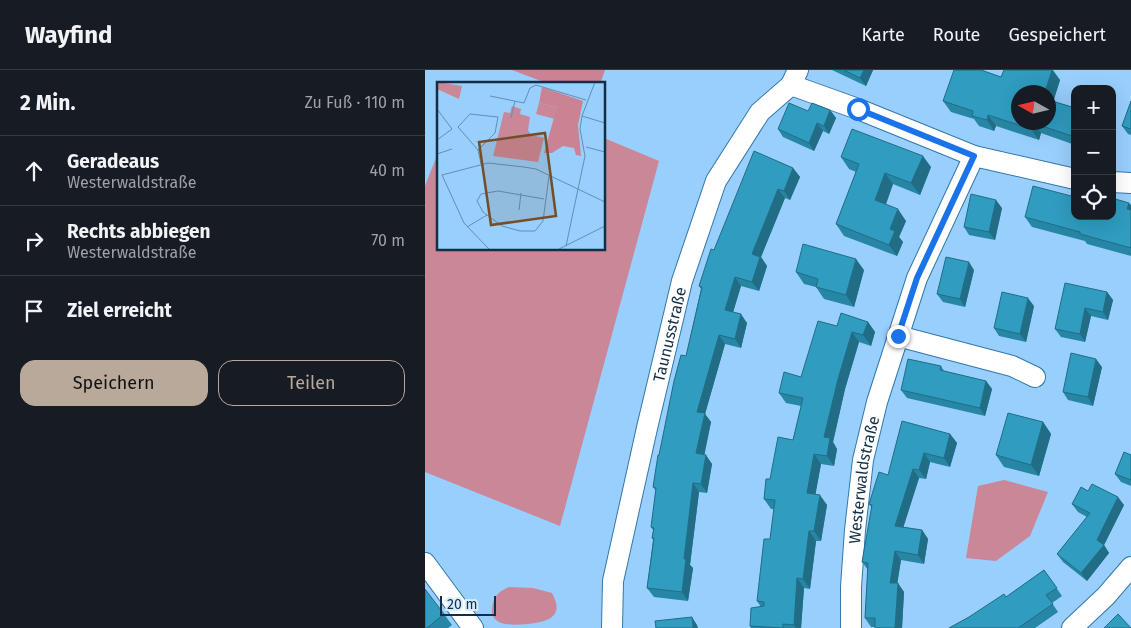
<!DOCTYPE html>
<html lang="de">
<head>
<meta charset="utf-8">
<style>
  body { margin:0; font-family:"Fira Sans",sans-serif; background:#20242c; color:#f1f3f6 }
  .controls { position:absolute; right:15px; top:15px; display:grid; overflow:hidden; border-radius:10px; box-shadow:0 5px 20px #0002 }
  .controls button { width:45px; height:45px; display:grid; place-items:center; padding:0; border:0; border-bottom:1px solid #363941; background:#171b24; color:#f1f3f6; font:25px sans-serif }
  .compass { position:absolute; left:586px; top:15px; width:45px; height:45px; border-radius:50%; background:#171b24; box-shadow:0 5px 20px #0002; rotate:278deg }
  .scale { position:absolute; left:15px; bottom:12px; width:56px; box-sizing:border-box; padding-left:5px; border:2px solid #122f46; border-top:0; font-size:14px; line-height:18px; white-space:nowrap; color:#122f46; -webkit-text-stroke:4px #d7ecfe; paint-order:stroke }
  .stop { position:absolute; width:15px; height:15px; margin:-11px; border:4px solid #1a73e8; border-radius:50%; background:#fff }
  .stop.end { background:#1a73e8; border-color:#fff; box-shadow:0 1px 5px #0008 }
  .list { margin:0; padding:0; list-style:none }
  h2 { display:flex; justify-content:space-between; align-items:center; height:65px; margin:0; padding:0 20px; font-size:21px }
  h2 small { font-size:16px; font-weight:400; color:#9ea1a6 }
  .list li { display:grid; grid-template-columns:32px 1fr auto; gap:15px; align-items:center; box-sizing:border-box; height:70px; padding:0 20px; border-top:1px solid #363941 }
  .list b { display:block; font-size:19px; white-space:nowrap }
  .list p { margin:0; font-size:16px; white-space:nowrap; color:#9ea1a6 }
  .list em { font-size:16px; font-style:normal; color:#9ea1a6 }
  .actions { display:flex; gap:10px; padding:15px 20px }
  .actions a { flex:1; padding:11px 0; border:1px solid #b8a99a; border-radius:15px; text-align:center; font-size:18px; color:#b8a99a }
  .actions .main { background:#b8a99a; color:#111 }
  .icon { flex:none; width:28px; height:28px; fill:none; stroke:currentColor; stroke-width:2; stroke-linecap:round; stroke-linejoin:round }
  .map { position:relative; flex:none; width:706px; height:558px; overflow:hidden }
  header { display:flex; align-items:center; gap:30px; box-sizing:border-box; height:70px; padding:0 25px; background:#171b24; border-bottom:1px solid #363941 }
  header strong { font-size:24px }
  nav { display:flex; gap:28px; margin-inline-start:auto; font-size:18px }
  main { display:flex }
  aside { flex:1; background:#171b24 }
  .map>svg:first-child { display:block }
  .green { fill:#ca8797 }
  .forest { fill:#cb8293 }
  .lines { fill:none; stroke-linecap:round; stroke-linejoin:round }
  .minor-casing { stroke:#3178ad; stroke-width:22 }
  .minor { stroke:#fff; stroke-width:20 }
  .wall { fill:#2886a5 }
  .shaded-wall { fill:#216d86 }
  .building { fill:#2f9cc0; stroke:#216d86 }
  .route { stroke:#1a73e8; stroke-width:6 }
  .labels { text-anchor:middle; stroke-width:4; stroke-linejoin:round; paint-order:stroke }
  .street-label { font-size:16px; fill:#122f46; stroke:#d7ecfe }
  .inset-road { fill:none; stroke:#628fb4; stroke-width:1 }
  .view { fill:#734e29; fill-opacity:0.15; stroke:#734e29; stroke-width:2.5 }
  .inset-edge { fill:none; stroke:#122f46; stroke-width:2.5 }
</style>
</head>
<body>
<header>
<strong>Wayfind</strong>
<nav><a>Karte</a><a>Route</a><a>Gespeichert</a></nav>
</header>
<main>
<aside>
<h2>2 Min.<small>Zu Fuß · 110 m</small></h2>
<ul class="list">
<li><svg class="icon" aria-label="ahead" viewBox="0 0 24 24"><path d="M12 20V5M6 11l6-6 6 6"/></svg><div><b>Geradeaus</b><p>Westerwaldstraße</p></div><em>40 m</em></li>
<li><svg class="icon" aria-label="right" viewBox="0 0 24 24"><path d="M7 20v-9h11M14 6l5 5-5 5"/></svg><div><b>Rechts abbiegen</b><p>Westerwaldstraße</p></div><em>70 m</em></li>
<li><svg class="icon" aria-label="arrive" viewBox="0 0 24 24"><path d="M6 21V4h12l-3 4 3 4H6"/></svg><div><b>Ziel erreicht</b></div></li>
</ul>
<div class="actions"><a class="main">Speichern</a><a>Teilen</a></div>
</aside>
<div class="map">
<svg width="706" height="558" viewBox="0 0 706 558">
  <rect width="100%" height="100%" fill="#98cffd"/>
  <g class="green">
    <path d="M 179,68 L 234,91 L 135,456 L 0,402 L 0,116 L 14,80 L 14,179 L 179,179 Z"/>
    <path d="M 579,410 L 623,422 L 605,466 L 571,491 L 541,488 L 553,416 Z"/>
    <path d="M 84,517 L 108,518 L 127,523 C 140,547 123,552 103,554 C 88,555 61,558 68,533 C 70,525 76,520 84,517 Z"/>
  </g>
  <path class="forest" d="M 87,0 L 180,0 L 175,14 L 124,14 Z"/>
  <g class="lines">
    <defs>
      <g id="minor">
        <path d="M 366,15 L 433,39 L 549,86 L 650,109"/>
        <path d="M 687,112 L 706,113"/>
        <path d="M 473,266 L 587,296 L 610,307"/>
        <path d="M 0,493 L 48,558"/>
        <path id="s1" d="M 187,558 L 188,511 L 222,358 L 257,211 L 291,111 L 335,42 L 366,15 L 373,0"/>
        <path id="s2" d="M 426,558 L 426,517 L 430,460 L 438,390 L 452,332 L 492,208 L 549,86"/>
        <path d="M 647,558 L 681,526 L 706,497"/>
      </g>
    </defs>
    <use href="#minor" class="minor-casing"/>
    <use href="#minor" class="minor"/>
  </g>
  <g class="wall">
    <path d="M 407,0 L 448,0 L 441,16 Z"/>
    <path d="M 579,0 L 628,0 L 635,10 L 628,31 L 650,38 L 650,75 L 616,63 L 614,70 L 571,56 L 569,61 L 554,56 L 549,49 L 526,42 L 518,31 L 576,7 Z"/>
    <path d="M 706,31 L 706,65 L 703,64 L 697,56 Z"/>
    <path d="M 405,40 L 411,48 L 404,64 L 398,61 L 389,81 L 358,67 L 353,59 L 383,41 Z"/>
    <path d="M 416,87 L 506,97 L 495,125 L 468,114 L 461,134 L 481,151 L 474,167 L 478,172 L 472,186 L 419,166 L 411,154 L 431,102 L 424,99 Z"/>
    <path d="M 368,98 L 375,107 L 365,130 L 360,128 L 336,187 L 342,196 L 334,221 L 316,216 L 308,242 L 322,253 L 316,278 L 300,274 L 280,344 L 286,352 L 279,384 L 287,394 L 282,423 L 274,422 L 265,495 L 268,498 L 263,531 L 229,527 L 222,518 L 228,470 L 227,468 L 228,460 L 226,457 L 231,421 L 228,417 L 234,385 L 261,286 L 276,219 L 274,216 L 289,180 Z"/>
    <path d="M 706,135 L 706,186 L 662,174 L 660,171 L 607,157 L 600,147 L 650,146 Z"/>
    <path d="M 577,138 L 570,170 L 544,165 L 539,157 Z"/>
    <path d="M 439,200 L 429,237 L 399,229 L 391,217 L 379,214 L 371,202 Z"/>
    <path d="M 549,200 L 540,237 L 518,232 L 512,224 Z"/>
    <path d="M 682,222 L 688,230 L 683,250 L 666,246 L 660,272 L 636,267 L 630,259 Z"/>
    <path d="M 609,236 L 601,272 L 574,266 L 569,258 Z"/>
    <path d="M 443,252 L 450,262 L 446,276 L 434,272 L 420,319 L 408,372 L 412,379 L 409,396 L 396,394 L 390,424 L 402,435 L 396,471 L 391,471 L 385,519 L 379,518 L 376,558 L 326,558 L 325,556 L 336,537 L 332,531 L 345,469 L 349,439 L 346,439 L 339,429 L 345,409 L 368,370 L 376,336 L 361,333 L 354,323 L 376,307 L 412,256 Z"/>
    <path d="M 516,296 L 519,301 L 561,311 L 567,319 L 560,346 L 482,328 L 476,320 Z"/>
    <path d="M 677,297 L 668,336 L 643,330 L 638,322 Z"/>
    <path d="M 618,352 L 626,364 L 614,406 L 579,397 L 571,385 Z"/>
    <path d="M 525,364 L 532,373 L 525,397 L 505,392 L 501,409 L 494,408 L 478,457 L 497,460 L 503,469 L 499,494 L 476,490 L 472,513 L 479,522 L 477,558 L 450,558 L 450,557 L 446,557 L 440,548 L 443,500 L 437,492 L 447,438 L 444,434 L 463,405 Z"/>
    <path d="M 706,385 L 706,416 L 696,412 L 690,404 Z"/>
    <path d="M 663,421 L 699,435 L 679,475 L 684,483 L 662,511 L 638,492 L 632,484 L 662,447 L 653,442 L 647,434 Z"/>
    <path d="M 619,500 L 637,526 L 627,533 L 633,542 L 610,558 L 524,558 L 581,527 Z"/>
    <path d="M 19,544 L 27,555 L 23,558 L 0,558 Z"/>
  </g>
  <g class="shaded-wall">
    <path d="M 439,0 L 448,0 L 441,16 L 435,8 Z"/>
    <path d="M 627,0 L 635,10 L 626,39 L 624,36 L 624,22 L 620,22 Z"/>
    <path d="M 405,40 L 411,48 L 404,64 L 399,56 Z"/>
    <path d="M 563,45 L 571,56 L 569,61 L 562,50 Z"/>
    <path d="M 392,53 L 398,61 L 389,81 L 384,73 Z"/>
    <path d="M 608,53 L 616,63 L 614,70 L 606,59 Z"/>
    <path d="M 498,86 L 506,97 L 495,125 L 486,113 Z"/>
    <path d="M 368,98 L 375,107 L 365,130 L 359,121 Z"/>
    <path d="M 460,103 L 468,114 L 458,142 L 450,130 Z"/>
    <path d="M 353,119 L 360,128 L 336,187 L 342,196 L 334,221 L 327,212 L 327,184 Z"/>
    <path d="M 571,130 L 577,138 L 570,170 L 564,162 Z"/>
    <path d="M 704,133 L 706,135 L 706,145 L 702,139 Z"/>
    <path d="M 473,139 L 481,151 L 474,167 L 478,172 L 472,186 L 464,175 L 465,159 Z"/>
    <path d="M 431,189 L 439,200 L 429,237 L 421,225 Z"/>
    <path d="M 544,192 L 549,200 L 540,237 L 535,229 Z"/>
    <path d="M 310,207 L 316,216 L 306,249 L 300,240 Z"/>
    <path d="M 682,222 L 688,230 L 683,250 L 678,242 Z"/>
    <path d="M 603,228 L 609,236 L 601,272 L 595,264 Z"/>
    <path d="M 660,238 L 666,246 L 660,272 L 655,264 Z"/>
    <path d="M 316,244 L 322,253 L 316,278 L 310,269 Z"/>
    <path d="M 443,252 L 450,262 L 446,276 L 438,265 Z"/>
    <path d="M 427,262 L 434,272 L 420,319 L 408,372 L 412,379 L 409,396 L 402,386 L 399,367 L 413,309 Z"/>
    <path d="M 294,265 L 300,274 L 280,344 L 286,352 L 278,392 L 271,383 L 272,342 Z"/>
    <path d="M 671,289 L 677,297 L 668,336 L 663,327 Z"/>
    <path d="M 561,311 L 567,319 L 560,346 L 555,338 Z"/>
    <path d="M 618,352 L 626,364 L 614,406 L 606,395 Z"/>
    <path d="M 525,364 L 532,373 L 525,397 L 519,388 Z"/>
    <path d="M 499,383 L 505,392 L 501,409 L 494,400 Z"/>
    <path d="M 389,384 L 396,394 L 389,433 L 382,423 Z"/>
    <path d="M 281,385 L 287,394 L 282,423 L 276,414 Z"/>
    <path d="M 488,399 L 494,408 L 476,465 L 470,456 Z"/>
    <path d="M 268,413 L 274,422 L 265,495 L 268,498 L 263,531 L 257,522 L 259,489 Z"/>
    <path d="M 395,425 L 402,435 L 396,471 L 389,461 Z"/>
    <path d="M 693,427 L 699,435 L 679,475 L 684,483 L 662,511 L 656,503 Z"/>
    <path d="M 497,460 L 503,469 L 499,494 L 493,485 Z"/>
    <path d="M 384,461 L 391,471 L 385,519 L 378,509 Z"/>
    <path d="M 470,481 L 476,490 L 471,522 L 465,513 Z"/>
    <path d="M 372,508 L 379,518 L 376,558 L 371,558 L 369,555 Z"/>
    <path d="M 473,513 L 479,522 L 477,558 L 470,558 Z"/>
    <path d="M 267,547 L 272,555 L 273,558 L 268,558 Z"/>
  </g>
  <g class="building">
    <path d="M 419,0 L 439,0 L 435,8 Z"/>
    <path d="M 529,0 L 556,0 L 576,7 L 579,0 L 627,0 L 620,22 L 594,22 L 594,52 L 624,52 L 624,30 L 650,38 L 650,67 L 608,53 L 606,59 L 563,45 L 562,50 L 547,46 L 548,41 L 518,31 Z"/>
    <path d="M 706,31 L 706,59 L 697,56 Z"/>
    <path d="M 364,33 L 383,41 L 387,33 L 405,40 L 399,56 L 392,53 L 384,73 L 353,59 Z"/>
    <path d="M 427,59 L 498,86 L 486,113 L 460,103 L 450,130 L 473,139 L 465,159 L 470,161 L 464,175 L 411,154 L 434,94 L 416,87 Z"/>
    <path d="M 329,81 L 368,98 L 359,121 L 353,119 L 327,184 L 335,187 L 327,212 L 310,207 L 300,240 L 316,244 L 310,269 L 294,265 L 272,342 L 280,343 L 271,383 L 281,385 L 276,414 L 268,413 L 259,489 L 261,489 L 257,522 L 222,518 L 229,468 L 227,468 L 229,458 L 226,457 L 231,418 L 228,417 L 233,385 L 234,385 L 249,311 L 256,285 L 261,286 L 277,217 L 274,216 L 286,179 L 289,180 Z"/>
    <path d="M 608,116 L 650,127 L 650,146 L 687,146 L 687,128 L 704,133 L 702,139 L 706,140 L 706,178 L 655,164 L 655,162 L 600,147 Z"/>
    <path d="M 546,124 L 571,130 L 564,162 L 539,157 Z"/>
    <path d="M 378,174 L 431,189 L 421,225 L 391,217 L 393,209 L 371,202 Z"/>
    <path d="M 521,187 L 544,192 L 535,229 L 512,224 Z"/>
    <path d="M 640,213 L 682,222 L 678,242 L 660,238 L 655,264 L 630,259 Z"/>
    <path d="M 577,222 L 603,228 L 595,264 L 569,258 Z"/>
    <path d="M 416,243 L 443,252 L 438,265 L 427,262 L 413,309 L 399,367 L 405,368 L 402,386 L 389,384 L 382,423 L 395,425 L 389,461 L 384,461 L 378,509 L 372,508 L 369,555 L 358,554 L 358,558 L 325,556 L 326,538 L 339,536 L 339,532 L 332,531 L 339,469 L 345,469 L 350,430 L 339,429 L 341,409 L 345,409 L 353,367 L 368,370 L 378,328 L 354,323 L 359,302 L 376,307 L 393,251 L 412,256 Z"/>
    <path d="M 646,283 L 671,289 L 663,327 L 638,322 Z"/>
    <path d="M 483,289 L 516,296 L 515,300 L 561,311 L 555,338 L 476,320 Z"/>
    <path d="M 583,343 L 618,352 L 606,395 L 571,385 Z"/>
    <path d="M 477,351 L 525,364 L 519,388 L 499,383 L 494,400 L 488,399 L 470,456 L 497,460 L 493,485 L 470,481 L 465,513 L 473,513 L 470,558 L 450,558 L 450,548 L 440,548 L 443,493 L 437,492 L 447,435 L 444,434 L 454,402 L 463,405 Z"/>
    <path d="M 699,382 L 706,385 L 706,410 L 690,404 Z"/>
    <path d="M 667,414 L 693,427 L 672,470 L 679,475 L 656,503 L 632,484 L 665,443 L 647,434 L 656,417 L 663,421 Z"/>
    <path d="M 619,500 L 632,518 L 621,525 L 628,534 L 593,558 L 524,558 L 544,547 L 579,524 L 581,527 Z"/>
    <path d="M 0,519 L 19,544 L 2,558 L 0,558 Z"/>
    <path d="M 693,544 L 706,558 L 679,558 Z"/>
    <path d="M 267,547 L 268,558 L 231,558 L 230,551 Z"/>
  </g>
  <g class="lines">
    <path class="route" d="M 433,39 L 549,86 L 492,208 L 473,266"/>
  </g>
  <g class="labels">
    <g class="street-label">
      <text dy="6" stroke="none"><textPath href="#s1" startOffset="300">Taunusstraße</textPath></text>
      <text dy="6" stroke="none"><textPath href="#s2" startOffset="149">Westerwaldstraße</textPath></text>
    </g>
  </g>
  <g transform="translate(12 12)">
    <rect width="168" height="168" fill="#98cffd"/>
    <path d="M 0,0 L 25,4 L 22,17 L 0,7 ZM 102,21 L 120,25 L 118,37 L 99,32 ZM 75,24 L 84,27 L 83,32 L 93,35 L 91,48 L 94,53 L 107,56 L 101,80 L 56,74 L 67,30 L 73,31 Z" fill="#ca8797"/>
    <path d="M 105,5 L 146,19 L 141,43 L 144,74 L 139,73 L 137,66 L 126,64 L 115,71 L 107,71 L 120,25 L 102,21 Z" fill="#cb8293"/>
    <path class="inset-road" d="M 53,14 L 87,21 L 93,6 L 99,3 L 149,18M 0,27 L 15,47 L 0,58M 145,34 L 168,41M 74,36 L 78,19M 149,65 L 168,70M 41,68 L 58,51 L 61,35 L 33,32 L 21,45 L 41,68 L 44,82M 0,72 L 15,67M 107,117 L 61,109 L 44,112 L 40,119 L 46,130 L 65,144 L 83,149 L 98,149 L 106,139 L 112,94M 82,128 L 84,111M 30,145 L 50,133M 129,164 L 148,74 L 143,47 L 145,34 L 158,0M 52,167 L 27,141 L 5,93 L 51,81 L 87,85 L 99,87 L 168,120M 122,167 L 168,144"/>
    <path class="view" d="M 108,51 L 119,134 L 54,143 L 42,60 Z"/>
    <rect width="168" height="168" class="inset-edge"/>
  </g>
</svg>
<div class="controls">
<button>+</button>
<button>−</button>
<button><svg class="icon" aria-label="locate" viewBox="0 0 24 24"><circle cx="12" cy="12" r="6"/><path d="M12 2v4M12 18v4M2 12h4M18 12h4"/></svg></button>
</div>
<svg class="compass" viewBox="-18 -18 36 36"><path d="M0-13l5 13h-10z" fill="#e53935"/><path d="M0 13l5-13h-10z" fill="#9ea1a6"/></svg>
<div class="scale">20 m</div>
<div class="stop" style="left:433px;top:39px"></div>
<div class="stop end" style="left:473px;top:266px"></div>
</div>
</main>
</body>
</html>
